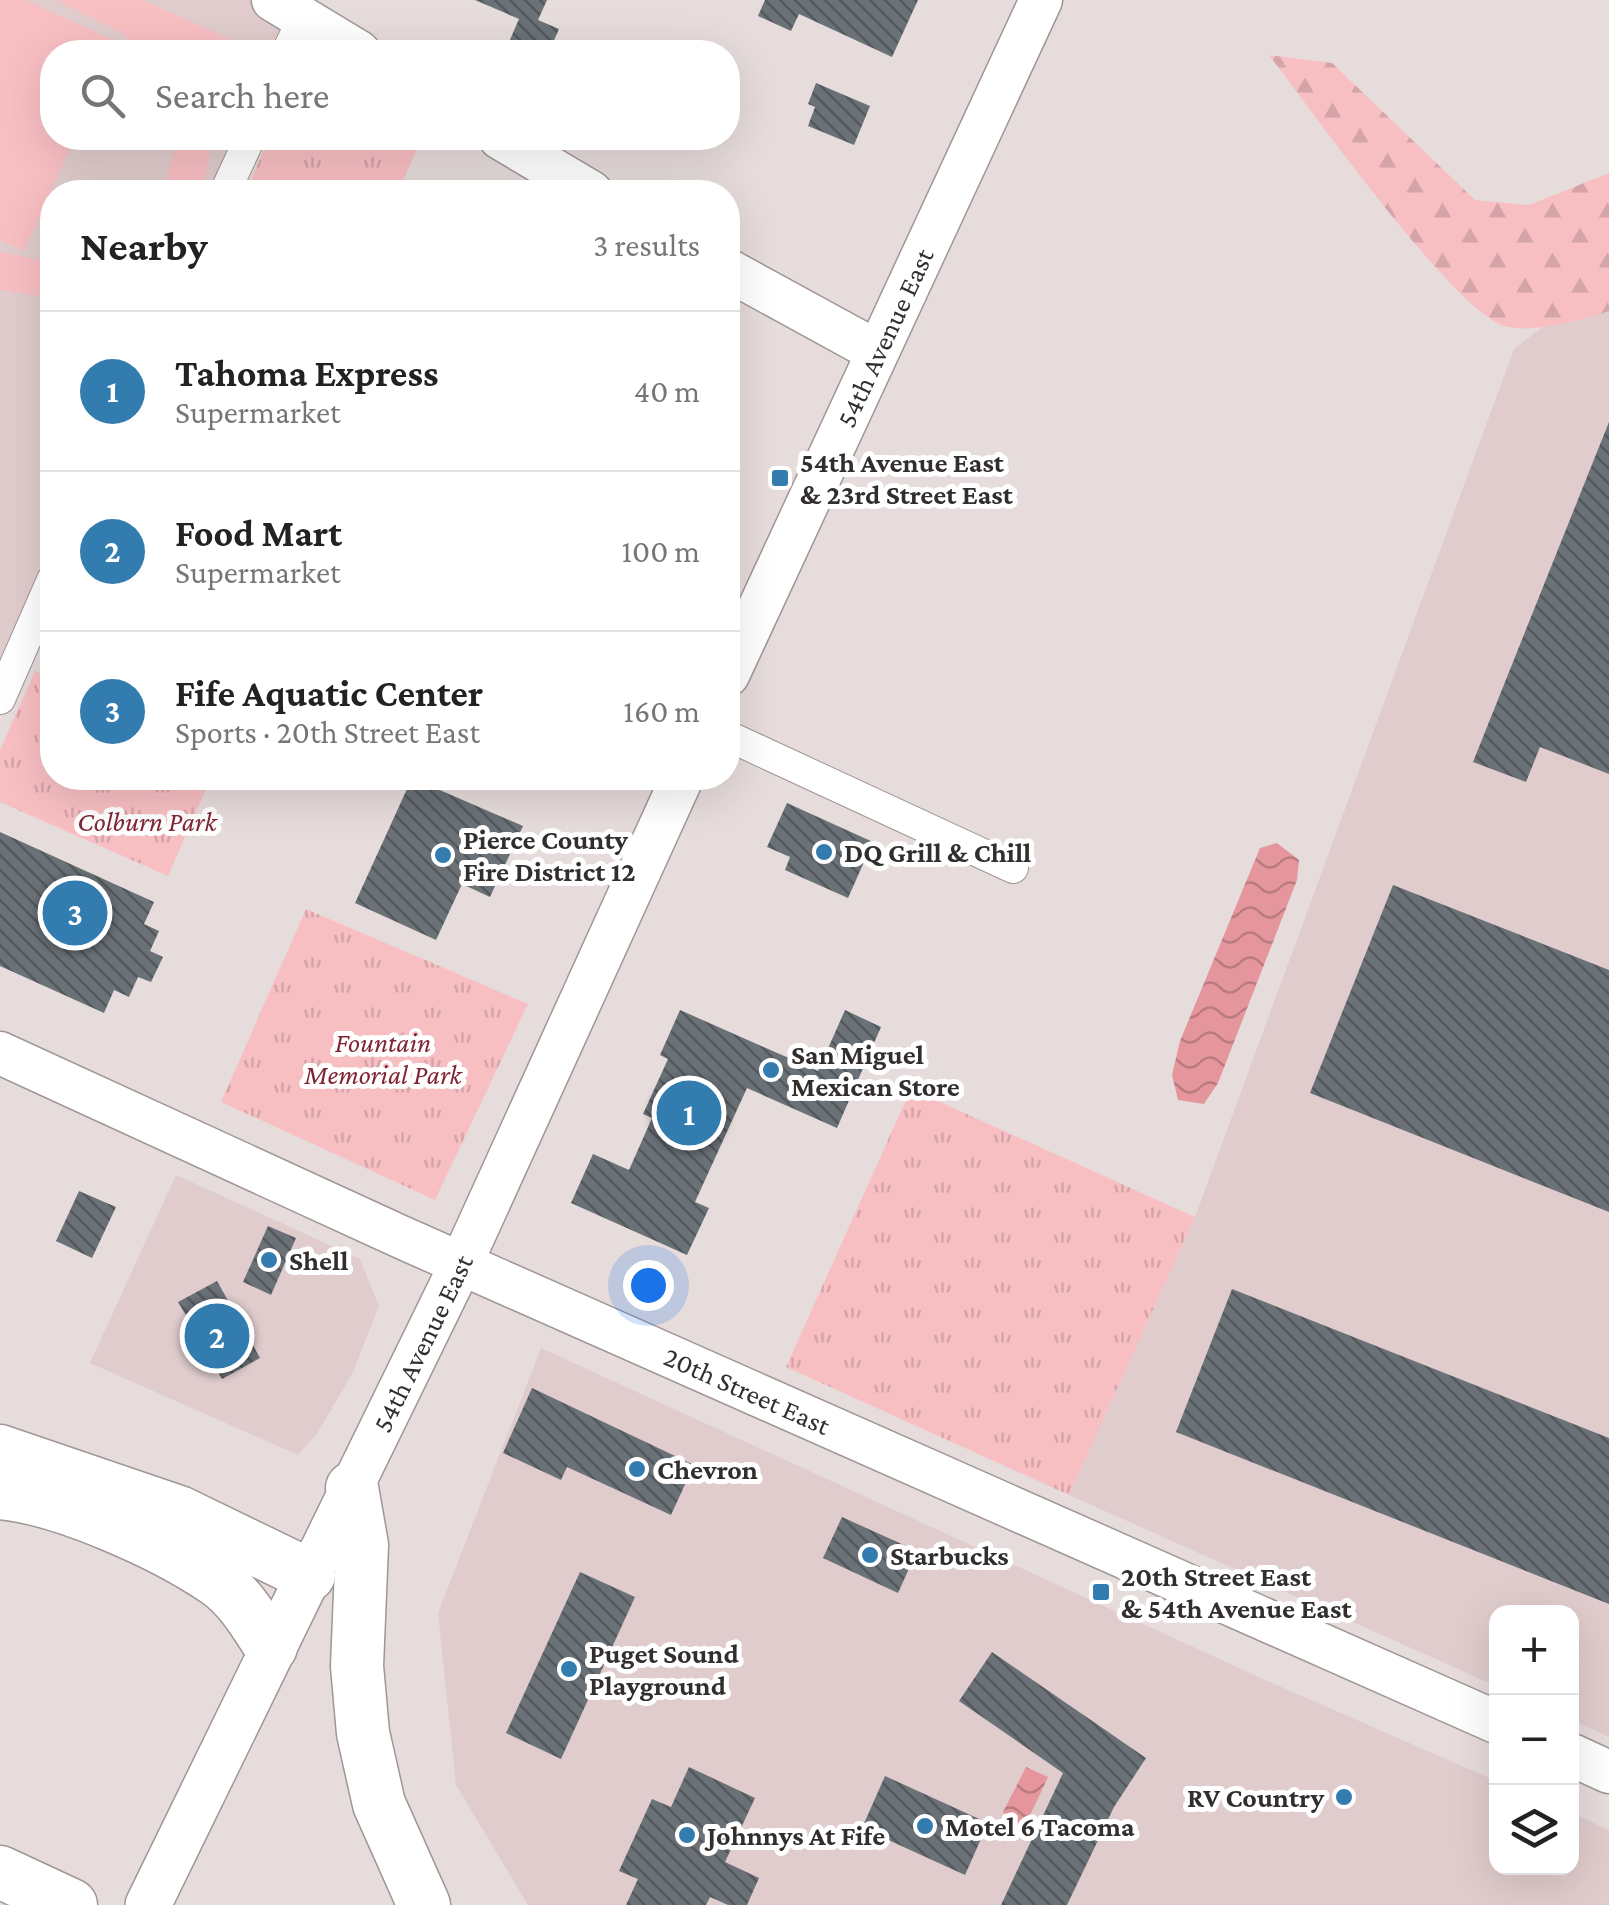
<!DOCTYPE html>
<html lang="en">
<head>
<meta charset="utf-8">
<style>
  body { margin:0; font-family:"Crimson Pro",serif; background:#f6f6f6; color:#222 }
  .controls { position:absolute; right:30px; bottom:30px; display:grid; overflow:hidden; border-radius:20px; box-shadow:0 10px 40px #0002 }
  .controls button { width:90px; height:90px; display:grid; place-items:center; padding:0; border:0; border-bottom:2px solid #e0e0e0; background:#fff; color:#222; font:50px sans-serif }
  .you { position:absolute; left:648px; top:1285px; width:35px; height:35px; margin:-25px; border:8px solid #fff; border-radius:50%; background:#1a73e8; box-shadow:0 0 0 15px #1a73e833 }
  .badge { display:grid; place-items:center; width:65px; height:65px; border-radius:50%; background:#327cb0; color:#fff; font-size:32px; font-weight:700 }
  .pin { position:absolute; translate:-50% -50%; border:5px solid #fff; box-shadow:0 2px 10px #0006 }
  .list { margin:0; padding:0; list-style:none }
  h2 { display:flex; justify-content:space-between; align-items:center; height:130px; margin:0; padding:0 40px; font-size:42px }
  h2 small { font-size:32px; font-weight:400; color:#767676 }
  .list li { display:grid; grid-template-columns:65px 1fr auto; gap:30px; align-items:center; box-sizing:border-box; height:160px; padding:0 40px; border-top:2px solid #e0e0e0 }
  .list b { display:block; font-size:38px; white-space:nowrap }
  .list p { margin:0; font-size:32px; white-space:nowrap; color:#767676 }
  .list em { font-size:32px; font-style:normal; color:#767676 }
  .icon { flex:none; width:55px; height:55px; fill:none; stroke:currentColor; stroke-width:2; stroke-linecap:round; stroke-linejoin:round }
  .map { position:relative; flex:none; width:1609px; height:1905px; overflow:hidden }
  .search { position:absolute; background:#fff; box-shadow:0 10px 40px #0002; left:40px; top:40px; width:700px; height:110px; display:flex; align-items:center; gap:25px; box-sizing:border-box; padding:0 35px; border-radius:40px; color:#767676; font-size:38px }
  .panel { position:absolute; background:#fff; box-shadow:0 10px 40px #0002; left:40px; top:180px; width:700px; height:610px; border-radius:40px }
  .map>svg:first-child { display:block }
  .built { fill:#e0cccd }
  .grass { fill:url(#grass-tufts) }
  .forest { fill:url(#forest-firs) }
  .garden { fill:#f8bfc3 }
  .water { fill:url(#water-waves) }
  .building { fill:url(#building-back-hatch) }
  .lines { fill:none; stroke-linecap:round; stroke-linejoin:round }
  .street-casing { stroke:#a09696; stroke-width:32 }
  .secondary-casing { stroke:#a09696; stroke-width:45 }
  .primary-casing { stroke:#a09696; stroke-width:48 }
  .highway-casing { stroke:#a09696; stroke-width:55 }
  .street { stroke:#fff; stroke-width:30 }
  .secondary { stroke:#fff; stroke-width:42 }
  .primary { stroke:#fff; stroke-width:45 }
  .highway { stroke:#fff; stroke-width:52 }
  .poi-dot { fill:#327cb0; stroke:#fff; stroke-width:4 }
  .labels { text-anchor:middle; stroke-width:10; stroke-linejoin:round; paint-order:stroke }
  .street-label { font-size:28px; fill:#322e2e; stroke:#fff }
  .poi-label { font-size:28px; font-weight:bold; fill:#322e2e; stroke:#fff; text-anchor:start }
  .park-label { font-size:28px; font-style:italic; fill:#812535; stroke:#fff }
</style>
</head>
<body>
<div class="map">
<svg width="1609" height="1905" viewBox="0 0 1609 1905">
  <defs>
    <pattern id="grass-tufts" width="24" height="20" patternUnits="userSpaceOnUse" patternTransform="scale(2.5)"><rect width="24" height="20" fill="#f8bfc3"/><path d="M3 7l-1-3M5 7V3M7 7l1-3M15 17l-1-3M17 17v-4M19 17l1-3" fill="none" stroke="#d5a4a8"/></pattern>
    <pattern id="forest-firs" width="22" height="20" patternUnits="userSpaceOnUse" patternTransform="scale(2.5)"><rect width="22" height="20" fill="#f8bfc3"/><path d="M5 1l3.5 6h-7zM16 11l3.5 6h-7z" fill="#d5a4a8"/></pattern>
    <pattern id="water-waves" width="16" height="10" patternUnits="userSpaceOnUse" patternTransform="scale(2.5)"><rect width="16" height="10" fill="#e5969c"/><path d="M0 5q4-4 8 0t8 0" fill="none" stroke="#ba7b80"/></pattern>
    <pattern id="building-back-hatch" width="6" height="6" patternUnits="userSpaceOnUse" patternTransform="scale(2.5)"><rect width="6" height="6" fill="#6a7177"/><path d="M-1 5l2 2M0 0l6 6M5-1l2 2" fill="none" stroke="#53585d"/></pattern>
  </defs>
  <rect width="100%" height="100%" fill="#e7dcdc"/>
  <g class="built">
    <path d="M 0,0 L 273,0 L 287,52 L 52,52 L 52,138 L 250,138 L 225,192 L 52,192 L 52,580 L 0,699 Z"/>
    <path d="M 1609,276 L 1609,1737 L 1572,1720 L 1572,1612 L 1496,1612 L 1496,1686 L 1069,1495 L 1195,1217 L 1514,349 Z"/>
    <path d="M 176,1175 L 360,1259 L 379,1306 L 353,1372 L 318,1432 L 298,1455 L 90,1363 Z"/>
    <path d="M 541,1348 L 1261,1678 L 1496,1781 L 1496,1868 L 1572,1868 L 1572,1813 L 1609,1830 L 1609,1905 L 528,1905 L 456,1785 L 438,1613 Z"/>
  </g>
  <g class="grass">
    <path d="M 269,138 L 422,138 L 398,192 L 246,192 Z"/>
    <path d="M 35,671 L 52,678 L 52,778 L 211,778 L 168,876 L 0,802 L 0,750 Z"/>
    <path d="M 306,909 L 528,1004 L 435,1200 L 221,1102 Z"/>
    <path d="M 911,1089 L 1195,1217 L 1069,1495 L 786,1367 Z"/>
  </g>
  <path class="forest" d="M 1269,55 L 1332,63 L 1475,200 L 1529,205 L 1609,173 L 1609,311 C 1584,320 1530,334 1504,326 C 1453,310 1310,108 1269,55 Z"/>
  <g class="garden">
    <path d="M 0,0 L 25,0 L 118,42 L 113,52 L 52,52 L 52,138 L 75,138 L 24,251 L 0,240 Z"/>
    <path d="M 55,0 L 143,0 L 259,52 L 144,52 L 119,31 Z"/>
    <path d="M 177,138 L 213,138 L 203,192 L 163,192 Z"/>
    <path d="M 0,252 L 52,262 L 52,298 L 0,290 Z"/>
  </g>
  <g class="water">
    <path d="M 1277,843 L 1299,860 L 1297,880 L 1218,1083 L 1204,1104 L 1178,1100 L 1172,1075 L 1180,1041 L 1260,848 Z"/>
    <path d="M 1026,1767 L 1048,1777 L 1026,1824 L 1012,1826 L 1003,1812 Z"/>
  </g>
  <g class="building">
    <path d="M 475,0 L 547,0 L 538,20 L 559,29 L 549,52 L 532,52 L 509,42 L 519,19 Z"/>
    <path d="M 765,0 L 918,0 L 892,57 L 799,14 L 791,31 L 758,16 Z"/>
    <path d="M 816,83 L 870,106 L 854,145 L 808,126 L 815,107 L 808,104 Z"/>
    <path d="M 1609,422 L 1609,774 L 1540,747 L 1526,782 L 1473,762 Z"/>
    <path d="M 412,778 L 523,826 L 490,897 L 462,884 L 436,940 L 355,903 Z"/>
    <path d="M 787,803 L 873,842 L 848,898 L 785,870 L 790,857 L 767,847 Z"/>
    <path d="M 0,832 L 154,902 L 144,924 L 159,931 L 150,951 L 163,957 L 151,982 L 138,977 L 129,997 L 114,990 L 104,1013 L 0,966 Z"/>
    <path d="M 1393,885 L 1609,970 L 1609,1212 L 1310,1093 Z"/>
    <path d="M 680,1010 L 818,1071 L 845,1010 L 881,1027 L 837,1128 L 747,1088 L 695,1202 L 709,1208 L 687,1255 L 571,1203 L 593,1154 L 629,1170 L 652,1118 L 643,1114 L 668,1059 L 660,1055 Z"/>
    <path d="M 79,1191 L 116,1207 L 92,1258 L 56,1241 Z"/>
    <path d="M 268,1226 L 296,1238 L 271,1295 L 243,1282 Z"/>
    <path d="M 217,1281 L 260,1358 L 222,1379 L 203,1345 L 194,1350 L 182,1327 L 190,1322 L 178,1302 Z"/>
    <path d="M 1232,1289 L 1609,1438 L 1609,1604 L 1176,1432 Z"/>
    <path d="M 532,1388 L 694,1465 L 671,1515 L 567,1467 L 561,1480 L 503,1453 Z"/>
    <path d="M 842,1517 L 917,1551 L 898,1593 L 823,1558 Z"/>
    <path d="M 580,1572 L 635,1597 L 561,1759 L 506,1733 Z"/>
    <path d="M 992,1652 L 1146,1758 L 1114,1807 L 1067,1905 L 1001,1905 L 1063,1773 L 959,1701 Z"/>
    <path d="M 689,1767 L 755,1798 L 725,1862 L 759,1878 L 747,1905 L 728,1905 L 710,1897 L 706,1905 L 626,1905 L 638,1879 L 619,1871 L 652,1799 L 671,1807 Z"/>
    <path d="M 885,1776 L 988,1823 L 965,1875 L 862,1828 Z"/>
  </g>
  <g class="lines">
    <defs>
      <g id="street">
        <path d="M 287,52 L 303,18"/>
        <path d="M 225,192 L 250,138"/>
        <path d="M 0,699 L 52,580"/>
        <path d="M 728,736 L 1013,868"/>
      </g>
      <g id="secondary">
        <path d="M 273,0 L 359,52"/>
        <path d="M 500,138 L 591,192"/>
        <path d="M 728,270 L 876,351"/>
        <path id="s1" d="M 728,675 L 1041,0"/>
        <path id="s2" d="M 0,1053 L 401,1237 L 1496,1722"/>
        <path id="s3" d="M 309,1575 L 461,1264 L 682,778"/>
        <path d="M 1572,1755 L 1609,1772"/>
      </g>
      <path id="primary" d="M 148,1905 L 309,1575"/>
      <g id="highway">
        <path d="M 0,1451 L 179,1512 L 309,1575"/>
        <path d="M 352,1488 L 362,1545 L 357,1666 L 363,1733 L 379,1804 L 424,1905"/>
        <path d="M 0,1493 C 63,1499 163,1544 216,1580 C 240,1596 255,1623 271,1647"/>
        <path d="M 0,1872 L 71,1905"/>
      </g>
    </defs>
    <use href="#street" class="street-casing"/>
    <use href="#secondary" class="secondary-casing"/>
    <use href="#primary" class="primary-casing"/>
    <use href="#highway" class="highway-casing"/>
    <use href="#street" class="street"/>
    <use href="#secondary" class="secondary"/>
    <use href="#primary" class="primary"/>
    <use href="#highway" class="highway"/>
  </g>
  <g class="poi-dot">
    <rect x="770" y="468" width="20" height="20" rx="5"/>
    <circle cx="824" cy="852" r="10"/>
    <circle cx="443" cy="855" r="10"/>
    <circle cx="771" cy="1070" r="10"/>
    <circle cx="269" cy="1260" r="10"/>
    <circle cx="637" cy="1469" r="10"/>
    <circle cx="870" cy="1555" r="10"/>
    <rect x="1091" y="1582" width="20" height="20" rx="5"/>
    <circle cx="569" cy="1669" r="10"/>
    <circle cx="1344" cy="1797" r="10"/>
    <circle cx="925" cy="1826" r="10"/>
    <circle cx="687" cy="1835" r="10"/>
  </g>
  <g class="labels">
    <g class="street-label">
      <text dy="10" stroke="none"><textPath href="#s1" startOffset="372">54th Avenue East</textPath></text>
      <text dy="10" stroke="none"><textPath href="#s3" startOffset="258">54th Avenue East</textPath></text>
      <text dy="10" stroke="none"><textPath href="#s2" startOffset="820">20th Street East</textPath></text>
    </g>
    <g class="poi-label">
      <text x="800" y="472">54th Avenue East<tspan x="800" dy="32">&amp; 23rd Street East</tspan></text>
      <text x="463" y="849">Pierce County<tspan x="463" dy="32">Fire District 12</tspan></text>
      <text x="844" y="862">DQ Grill &amp; Chill</text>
      <text x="791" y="1064">San Miguel<tspan x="791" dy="32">Mexican Store</tspan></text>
      <text x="289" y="1270">Shell</text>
      <text x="657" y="1479">Chevron</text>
      <text x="890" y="1565">Starbucks</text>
      <text x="1121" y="1586">20th Street East<tspan x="1121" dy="32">&amp; 54th Avenue East</tspan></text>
      <text x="589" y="1663">Puget Sound<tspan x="589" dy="32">Playground</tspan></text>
      <text x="1324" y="1807" text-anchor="end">RV Country</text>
      <text x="945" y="1836">Motel 6 Tacoma</text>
      <text x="707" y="1845">Johnnys At Fife</text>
    </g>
    <g class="park-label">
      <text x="147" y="831">Colburn Park</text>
      <text x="383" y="1052">Fountain<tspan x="383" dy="32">Memorial Park</tspan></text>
    </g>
  </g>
</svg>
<div class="controls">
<button>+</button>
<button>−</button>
<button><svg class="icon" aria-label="layers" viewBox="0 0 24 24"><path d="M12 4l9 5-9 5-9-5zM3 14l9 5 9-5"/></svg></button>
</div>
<div class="you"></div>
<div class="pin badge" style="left:689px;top:1113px">1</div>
<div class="pin badge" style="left:217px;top:1336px">2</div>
<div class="pin badge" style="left:75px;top:913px">3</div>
<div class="search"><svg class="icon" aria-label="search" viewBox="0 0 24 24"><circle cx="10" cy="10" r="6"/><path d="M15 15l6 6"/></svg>Search here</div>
<section class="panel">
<h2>Nearby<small>3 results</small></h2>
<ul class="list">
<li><span class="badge">1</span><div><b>Tahoma Express</b><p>Supermarket</p></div><em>40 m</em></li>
<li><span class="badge">2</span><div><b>Food Mart</b><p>Supermarket</p></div><em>100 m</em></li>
<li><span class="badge">3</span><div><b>Fife Aquatic Center</b><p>Sports · 20th Street East</p></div><em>160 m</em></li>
</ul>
</section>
</div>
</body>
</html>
